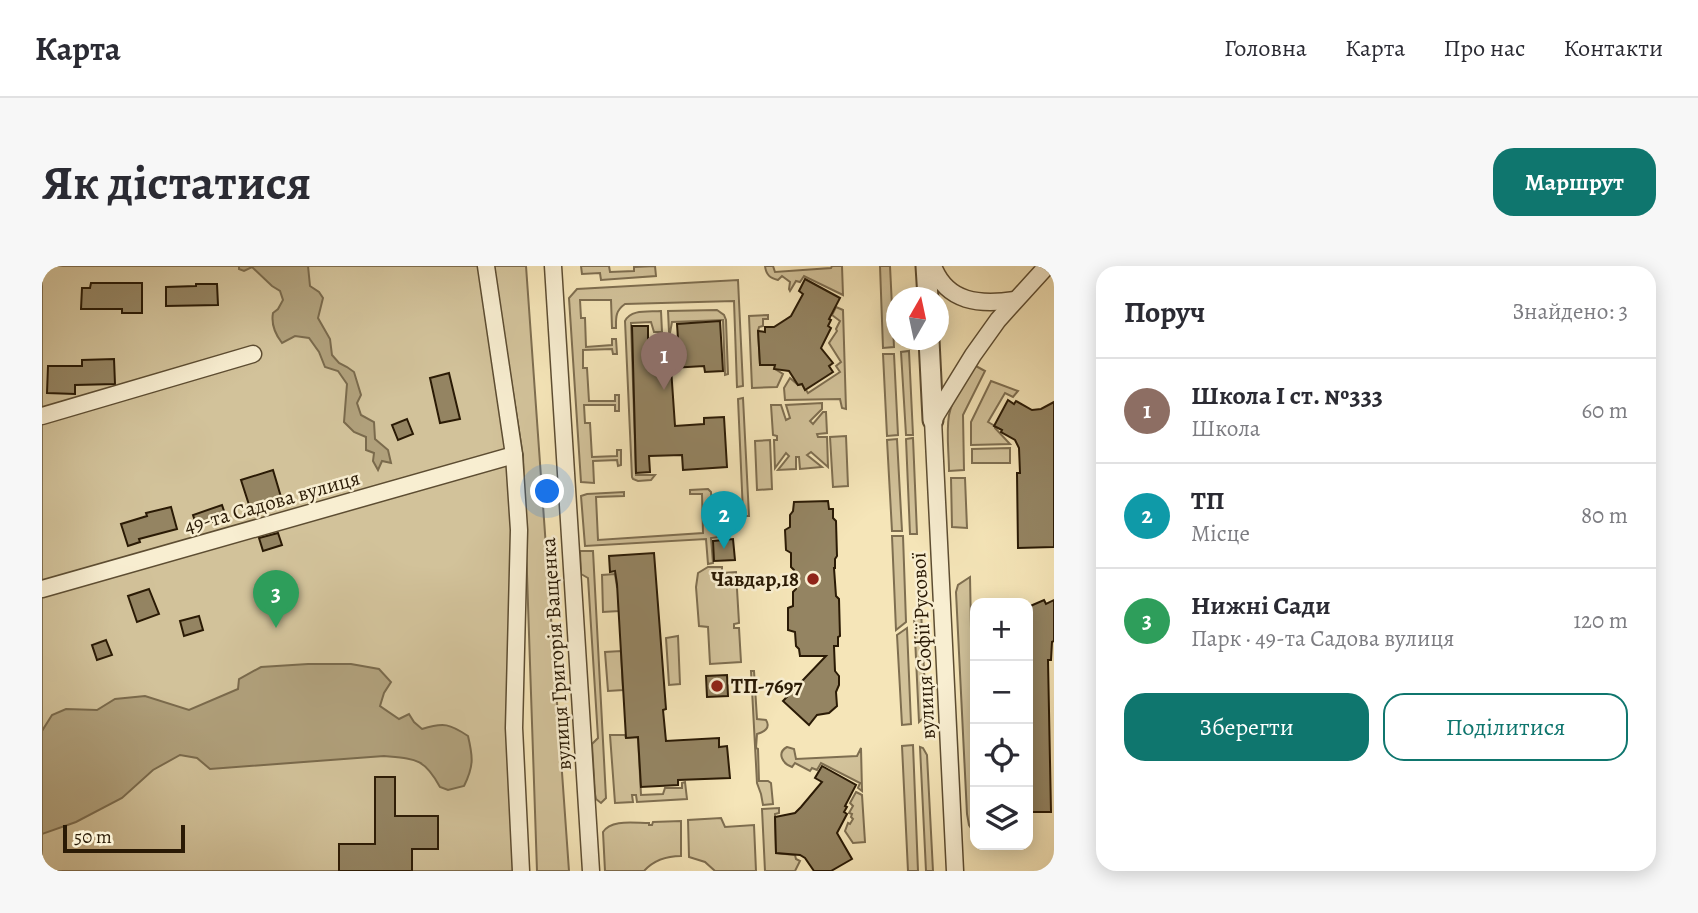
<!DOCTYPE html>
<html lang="uk">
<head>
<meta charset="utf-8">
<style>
  body { margin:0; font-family:Alegreya,serif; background:#f7f7f7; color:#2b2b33 }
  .controls { position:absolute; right:21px; bottom:21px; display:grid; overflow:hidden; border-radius:14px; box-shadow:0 4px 18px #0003 }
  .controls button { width:63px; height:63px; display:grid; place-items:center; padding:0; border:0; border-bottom:2px solid #e1e1e2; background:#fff; color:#2b2b33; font:35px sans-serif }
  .compass { position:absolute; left:844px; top:21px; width:63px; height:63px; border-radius:50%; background:#fff; box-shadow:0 4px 18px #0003; rotate:9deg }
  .scale { position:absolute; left:21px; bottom:18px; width:122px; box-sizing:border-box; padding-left:7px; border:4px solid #2a1a05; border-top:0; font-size:19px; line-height:24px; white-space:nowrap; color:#2a1a05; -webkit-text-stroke:5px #f8eed1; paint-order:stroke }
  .you { position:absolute; left:506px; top:226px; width:24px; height:24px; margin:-18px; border:5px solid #fff; border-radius:50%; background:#1a73e8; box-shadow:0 0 0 10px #1a73e833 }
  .badge { display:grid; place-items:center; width:46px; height:46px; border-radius:50%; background:#0f766e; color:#fff; font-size:23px; font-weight:700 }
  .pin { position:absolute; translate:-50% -58px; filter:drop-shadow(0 2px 4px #0008) }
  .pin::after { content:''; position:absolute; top:37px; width:24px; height:21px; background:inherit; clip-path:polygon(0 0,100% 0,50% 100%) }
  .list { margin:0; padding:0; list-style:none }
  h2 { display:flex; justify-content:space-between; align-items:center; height:91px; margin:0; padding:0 28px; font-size:30px }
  h2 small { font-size:23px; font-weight:400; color:#7c7c81 }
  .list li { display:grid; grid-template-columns:46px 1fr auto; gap:21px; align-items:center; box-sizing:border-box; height:105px; padding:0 28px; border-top:2px solid #e1e1e2 }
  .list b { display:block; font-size:26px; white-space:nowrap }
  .list p { margin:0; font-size:23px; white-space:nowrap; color:#7c7c81 }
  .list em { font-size:23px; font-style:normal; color:#7c7c81 }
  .actions { display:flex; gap:14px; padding:21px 28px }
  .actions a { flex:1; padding:16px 0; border:2px solid #0f766e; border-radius:21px; text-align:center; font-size:24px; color:#0f766e }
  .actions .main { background:#0f766e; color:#fff }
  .icon { flex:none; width:38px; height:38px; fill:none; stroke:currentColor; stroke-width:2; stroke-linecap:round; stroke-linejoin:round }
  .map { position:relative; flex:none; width:1012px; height:605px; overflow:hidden; border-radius:21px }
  header { display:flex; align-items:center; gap:42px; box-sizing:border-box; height:98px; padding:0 35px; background:#fff; border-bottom:2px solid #e1e1e2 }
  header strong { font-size:33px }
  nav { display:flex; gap:38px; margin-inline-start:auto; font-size:24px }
  .intro { display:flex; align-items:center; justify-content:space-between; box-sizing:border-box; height:168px; padding:0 42px }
  h1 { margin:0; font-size:49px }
  .button { padding:18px 32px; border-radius:21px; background:#0f766e; color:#fff; font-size:24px; font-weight:700 }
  main { display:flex; gap:42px; padding:0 42px }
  aside { flex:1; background:#fff; border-radius:21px; box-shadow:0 4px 18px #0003 }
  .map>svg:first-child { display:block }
  .green { fill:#d2c29a; stroke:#7e6e50; stroke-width:2 }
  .water { fill:#b0a07b; stroke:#7a6a4c; stroke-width:2 }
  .building { fill:#948462; stroke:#2a1a05; stroke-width:2 }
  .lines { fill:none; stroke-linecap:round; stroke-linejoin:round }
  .minor-casing { stroke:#5d4d32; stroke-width:19 }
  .tertiary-casing { stroke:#5d4d32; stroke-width:23 }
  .minor { stroke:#f8eed1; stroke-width:16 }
  .tertiary { stroke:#f8eed1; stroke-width:19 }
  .poi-dot { fill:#8f2418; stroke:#f8eed1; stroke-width:2.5 }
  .labels { text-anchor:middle; stroke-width:5; stroke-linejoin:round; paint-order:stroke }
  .street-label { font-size:21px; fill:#2a1a05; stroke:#f8eed1 }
  .poi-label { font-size:21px; font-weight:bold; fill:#2a1a05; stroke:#f8eed1; text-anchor:end }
</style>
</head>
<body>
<header>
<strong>Карта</strong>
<nav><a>Головна</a><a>Карта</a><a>Про нас</a><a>Контакти</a></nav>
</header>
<div class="intro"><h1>Як дістатися</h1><a class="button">Маршрут</a></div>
<main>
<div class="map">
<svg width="1012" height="605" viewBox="0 0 1012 605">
  <rect width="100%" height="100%" fill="#f5e5b8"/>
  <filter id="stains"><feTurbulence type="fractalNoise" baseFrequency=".00286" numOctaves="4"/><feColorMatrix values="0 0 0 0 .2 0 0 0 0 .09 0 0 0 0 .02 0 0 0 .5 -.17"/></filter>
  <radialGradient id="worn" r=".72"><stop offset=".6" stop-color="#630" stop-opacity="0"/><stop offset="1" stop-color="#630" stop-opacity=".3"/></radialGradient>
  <g class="green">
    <path d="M 0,0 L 437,0 L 467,195 L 470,263 L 468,462 L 471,605 L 0,605 Z"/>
    <path d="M 451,0 L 484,0 L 527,605 L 495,605 L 481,190 Z"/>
    <path d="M 539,0 L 567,0 L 568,6 L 592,5 L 592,1 L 613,0 L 614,10 L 559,14 L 558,7 L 540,8 Z"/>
    <path d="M 723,0 L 731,0 L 733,6 L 789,2 L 790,0 L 800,0 L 801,29 L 762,10 L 758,16 L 754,15 L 748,25 L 747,23 L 748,16 L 740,10 L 736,14 C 728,12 724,9 723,0 Z"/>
    <path d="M 838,0 L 848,0 L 852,81 L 841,82 Z"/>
    <path d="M 696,14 L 701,120 L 695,121 L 692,35 L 583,38 C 573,45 574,52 574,62 L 570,62 L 569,34 L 538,34 L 539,52 L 543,52 L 544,81 L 570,79 L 570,73 L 574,73 L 575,88 L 571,88 L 570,83 L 541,84 L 541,102 L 545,102 L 547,135 L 573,135 L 573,129 L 577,129 L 577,145 L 573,145 L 573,139 L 542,139 L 543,157 L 548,157 L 550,191 L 575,190 L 575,184 L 579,184 L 579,199 L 576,200 L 575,194 L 551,195 L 552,217 L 539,216 L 527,32 L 535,23 Z"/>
    <path d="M 794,41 L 801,44 L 804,143 L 800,142 L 798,133 L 743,134 L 742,122 L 748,112 L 756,119 L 760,118 L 766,127 L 798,106 L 794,100 L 799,96 L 787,77 L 795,65 L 794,63 L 798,55 L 790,49 Z"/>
    <path d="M 675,44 L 682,49 L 684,54 L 686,108 L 683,109 L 681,54 L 630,56 L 628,67 L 627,66 L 626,45 Z"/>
    <path d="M 619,45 L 620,66 L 612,66 L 609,56 L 589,57 L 594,209 L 613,209 L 609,214 L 596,215 L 591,213 L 590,211 L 583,55 C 589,43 606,46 619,45 Z"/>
    <path d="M 726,49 L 726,53 L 721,53 L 721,60 L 717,61 L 716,65 L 718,99 L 733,99 L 733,103 L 741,108 L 735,121 L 710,122 L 707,50 Z"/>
    <path d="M 867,85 L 871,169 L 864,169 L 859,86 Z"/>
    <path d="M 841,88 L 852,88 L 856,169 L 845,170 Z"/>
    <path d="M 932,99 L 943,105 L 921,149 L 922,204 L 907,205 C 907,187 904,167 907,149 C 911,131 922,114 932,99 Z"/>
    <path d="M 949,115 L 976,125 L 971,131 L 963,127 L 946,156 L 953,160 L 953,162 L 968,178 L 929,179 L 929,156 Z"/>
    <path d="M 701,132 L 707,250 L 704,250 L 701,247 L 696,133 Z"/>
    <path d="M 780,137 L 780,143 L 768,155 L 771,158 L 781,146 L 784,146 L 785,167 L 775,168 L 776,171 L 785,171 L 786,201 L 769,186 L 765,189 L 780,201 L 758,203 L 757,191 L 754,191 L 754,203 L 736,204 L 747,190 L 744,187 L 733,202 L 732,174 L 735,174 L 735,170 L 731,169 L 729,139 L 739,139 L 744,154 L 748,152 L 744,139 Z"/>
    <path d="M 804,170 L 806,220 L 791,221 L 788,171 Z"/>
    <path d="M 871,172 L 875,268 L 868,268 L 864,173 Z"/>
    <path d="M 855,173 L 860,265 L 850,265 L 845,174 Z"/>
    <path d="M 728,174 L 730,223 L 715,224 L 713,175 Z"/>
    <path d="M 968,182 L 968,197 L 930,197 L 930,183 Z"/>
    <path d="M 909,212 L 923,212 L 925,262 L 910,261 Z"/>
    <path d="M 666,223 L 669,226 L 671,261 L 677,261 L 677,271 L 669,272 L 671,297 L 666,298 L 664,273 L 543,280 L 539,230 L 545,228 L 582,226 L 582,230 L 554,231 L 556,274 L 661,267 L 660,228 L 648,228 L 648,224 Z"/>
    <path d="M 850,270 L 861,270 L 864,356 L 854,364 Z"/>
    <path d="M 538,285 L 551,285 L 564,532 L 559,537 L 554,533 L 553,528 L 550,478 L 556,472 L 546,312 L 539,308 Z"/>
    <path d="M 666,301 L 680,301 L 680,307 L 694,306 L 697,357 L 692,358 L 692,362 L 697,362 L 699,396 L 668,398 L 666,361 L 657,360 L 654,321 L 656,307 Z"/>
    <path d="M 573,308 L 575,321 L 580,321 L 576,330 L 577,345 L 561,346 L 560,309 Z"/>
    <path d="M 928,311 L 933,568 L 927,559 L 925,548 L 914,326 L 916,319 Z"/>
    <path d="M 879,344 L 884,444 L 882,451 L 877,456 L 872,350 Z"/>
    <path d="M 865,362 L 869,458 L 860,459 L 855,369 Z"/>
    <path d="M 636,370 L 638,418 L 627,419 L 624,372 Z"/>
    <path d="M 579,385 L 581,424 L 566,425 L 563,386 Z"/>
    <path d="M 709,405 L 712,405 L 715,453 L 724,454 C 729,462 722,466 715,468 L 714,482 L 716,483 L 717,515 L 726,515 L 729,517 L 731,538 L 721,539 L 719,528 L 715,517 Z"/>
    <path d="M 568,469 L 583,469 L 584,472 L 596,471 L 599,529 L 621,528 L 623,522 L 640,522 L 640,517 L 643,516 L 645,533 L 595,536 L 594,529 L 590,529 L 591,536 L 573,537 Z"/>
    <path d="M 871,479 L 876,605 L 866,605 L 860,480 Z"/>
    <path d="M 745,481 L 752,483 L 754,493 L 815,490 L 819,482 L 820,525 L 816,522 L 818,517 L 779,497 L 775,504 L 770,502 L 768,505 L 753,497 L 750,501 C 741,498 734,487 745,481 Z"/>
    <path d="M 878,481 L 881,482 L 885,489 L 891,605 L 884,605 Z"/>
    <path d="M 814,526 L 820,529 L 823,576 L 811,577 L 803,565 L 806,557 L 808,558 L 811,553 L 809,551 L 810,548 L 807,547 L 811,540 L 808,537 Z"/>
    <path d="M 737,542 L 737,547 L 733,548 L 734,587 L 753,589 L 754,593 L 758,595 L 753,605 L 723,605 L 720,543 Z"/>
    <path d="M 679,552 L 683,561 L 712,559 L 714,605 L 673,605 L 663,596 L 647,591 L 646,554 Z"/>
    <path d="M 639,555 L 639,590 C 625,590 611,595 602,605 L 563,605 L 561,566 C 569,553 592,557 607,557 L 607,559 L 610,559 L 611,556 Z"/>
  </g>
  <g class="water">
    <path d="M 197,0 L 266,0 L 268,20 L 277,26 L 281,32 L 276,52 L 288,73 L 290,89 L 297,97 L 305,101 L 312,106 L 319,129 L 315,137 L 319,149 L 332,156 L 333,173 L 346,184 L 349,197 L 340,195 L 336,204 L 331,195 L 332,187 L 324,184 L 324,171 L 312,166 L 302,156 L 305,118 L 296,105 L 283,101 L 277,86 L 267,72 L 253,70 L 240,77 C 233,68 229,58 231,47 L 236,43 L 241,34 L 238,25 L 230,20 L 210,1 L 202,5 L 197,3 Z"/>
    <path d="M 266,398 L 309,398 L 337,403 L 349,416 L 342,427 L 338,440 L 357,453 L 367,448 L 372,456 L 380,463 C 402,456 408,458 426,470 C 431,491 432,500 422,520 L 406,524 L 398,521 C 382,492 374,493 342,490 L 168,503 L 155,492 L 138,489 L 111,504 L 80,532 L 34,556 L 0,568 L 0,465 L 10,449 L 24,443 L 55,444 L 73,433 L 103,430 L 147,444 L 196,423 L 197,413 L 219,401 Z"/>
  </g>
  <g class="building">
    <path d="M 763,13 L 798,32 L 787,53 L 789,54 L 786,60 L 789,62 L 779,82 L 791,97 L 787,100 L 791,106 L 763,124 L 760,118 L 756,119 L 747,105 L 732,103 L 733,99 L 718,99 L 716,65 L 723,66 L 723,61 L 732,61 L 749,50 L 761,28 L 757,25 Z"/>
    <path d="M 49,17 L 100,17 L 100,47 L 80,47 L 80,43 L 39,43 L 40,22 L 48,22 Z"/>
    <path d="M 154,18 L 175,18 L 176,39 L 124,40 L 124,21 L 154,20 Z"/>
    <path d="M 678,55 L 681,105 L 663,106 L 662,100 L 629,102 L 633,160 L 662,158 L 662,152 L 682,151 L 685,201 L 641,204 L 640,189 L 607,190 L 608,206 L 594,207 L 590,60 L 606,60 L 606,74 L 636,73 L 635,58 Z"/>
    <path d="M 72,93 L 73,118 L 33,119 L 33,128 L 5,127 L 6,100 L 40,100 L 40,94 Z"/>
    <path d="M 407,107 L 418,153 L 398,157 L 388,112 Z"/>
    <path d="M 966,134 L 972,138 L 974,135 L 990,144 L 999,143 L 1012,136 L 1012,281 L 976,282 L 975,207 L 978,207 L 977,182 L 973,174 L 959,166 L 960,164 L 952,160 Z"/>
    <path d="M 365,153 L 371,168 L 356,174 L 350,159 Z"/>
    <path d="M 231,204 L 239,231 L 239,236 L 209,245 L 199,214 Z"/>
    <path d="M 786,235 L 787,243 L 791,243 L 791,252 L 794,255 L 795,290 L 793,293 L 793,302 L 792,302 L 794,330 L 797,333 L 798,370 L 796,371 L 796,380 L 792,380 L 793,405 L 797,410 L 797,419 L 794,426 L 795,440 L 787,447 L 775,449 L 767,459 L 741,435 L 784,390 L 758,390 L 757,383 L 754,380 L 753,366 L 746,364 L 746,342 L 751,340 L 751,326 L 754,323 L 752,304 L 749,301 L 749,287 L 744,284 L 743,264 L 748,261 L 748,249 L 751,245 L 752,236 Z"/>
    <path d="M 180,239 L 184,251 L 155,261 L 151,249 Z"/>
    <path d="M 129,241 L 135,263 L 97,273 L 98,276 L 86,280 L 79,258 L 105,250 L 104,247 Z"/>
    <path d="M 236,267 L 240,279 L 221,285 L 217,272 Z"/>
    <path d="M 691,273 L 693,294 L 672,295 L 671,275 Z"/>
    <path d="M 612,287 L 624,443 L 621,444 L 624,475 L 677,472 L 677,481 L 685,480 L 688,512 L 636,514 L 636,519 L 599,521 L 596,471 L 584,472 L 575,318 L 573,305 L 568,306 L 567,290 Z"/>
    <path d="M 107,323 L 117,348 L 95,356 L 86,330 Z"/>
    <path d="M 1002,334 L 1004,338 L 1012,334 L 1012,375 L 1010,376 L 1009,394 L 1006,394 L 1009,546 L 986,546 L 986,341 Z"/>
    <path d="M 157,350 L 161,364 L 142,370 L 138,355 Z"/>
    <path d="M 64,374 L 70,389 L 55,394 L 50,379 Z"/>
    <path d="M 685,409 L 686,430 L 665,431 L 664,410 Z"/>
    <path d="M 780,500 L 814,519 L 803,540 L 805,541 L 802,546 L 805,548 L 795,567 L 810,593 L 789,605 L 772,605 L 763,592 L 758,589 L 734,587 L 733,551 L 753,547 L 759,541 L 780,516 L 773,512 Z"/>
    <path d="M 333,511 L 353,511 L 353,550 L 396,550 L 396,583 L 370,583 L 370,605 L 297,605 L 297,578 L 333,578 Z"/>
  </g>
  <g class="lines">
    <defs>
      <g id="minor">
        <path d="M 444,0 L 472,189 L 477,264 L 472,462 L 479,605"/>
        <path d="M 511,0 L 549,605"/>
        <path d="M 891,0 C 905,37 938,39 973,34"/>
        <path d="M 0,150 L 211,88"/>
        <path d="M 0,323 L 472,189"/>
        <path d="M 913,605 L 891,154 L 931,89 L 956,54 L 1005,0"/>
      </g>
      <g id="tertiary">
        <path d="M 884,0 L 886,32"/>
        <path d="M 887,74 L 891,154"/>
      </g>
    </defs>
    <use href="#minor" class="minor-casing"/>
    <use href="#tertiary" class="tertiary-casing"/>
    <use href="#minor" class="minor"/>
    <use href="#tertiary" class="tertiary"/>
  </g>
  <g class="poi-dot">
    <circle cx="771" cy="313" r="7"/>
    <circle cx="675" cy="420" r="7"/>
  </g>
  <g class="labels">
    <g class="street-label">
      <text transform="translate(230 236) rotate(-16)" y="7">49-та Садова вулиця</text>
      <text transform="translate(881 380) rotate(-93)" y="7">вулиця Софії Русової</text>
      <text transform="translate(514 388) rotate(-94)" y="7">вулиця Григорія Ващенка</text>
    </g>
    <g class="poi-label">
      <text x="757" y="320">Чавдар,18</text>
      <text x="689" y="427" text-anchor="start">ТП-7697</text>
    </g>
  </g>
  <rect width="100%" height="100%" filter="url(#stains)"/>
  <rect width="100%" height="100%" fill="url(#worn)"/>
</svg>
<div class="controls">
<button>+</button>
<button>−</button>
<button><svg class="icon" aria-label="locate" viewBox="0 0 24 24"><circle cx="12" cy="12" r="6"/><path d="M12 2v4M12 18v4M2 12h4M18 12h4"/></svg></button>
<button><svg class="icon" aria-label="layers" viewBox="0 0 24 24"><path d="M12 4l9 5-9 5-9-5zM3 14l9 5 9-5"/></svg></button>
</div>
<svg class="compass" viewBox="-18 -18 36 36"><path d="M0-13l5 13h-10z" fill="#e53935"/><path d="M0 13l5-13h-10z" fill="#7c7c81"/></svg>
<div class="scale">50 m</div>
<div class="you"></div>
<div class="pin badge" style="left:622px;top:124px;background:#8d6e63">1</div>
<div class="pin badge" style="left:682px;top:283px;background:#0f9aa8">2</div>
<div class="pin badge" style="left:234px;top:362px;background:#2e9e5b">3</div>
</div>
<aside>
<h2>Поруч<small>Знайдено: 3</small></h2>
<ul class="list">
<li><span class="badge" style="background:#8d6e63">1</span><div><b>Школа І ст. №333</b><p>Школа</p></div><em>60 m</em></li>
<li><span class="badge" style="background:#0f9aa8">2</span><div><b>ТП</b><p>Місце</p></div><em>80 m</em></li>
<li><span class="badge" style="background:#2e9e5b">3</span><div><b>Нижні Сади</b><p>Парк · 49-та Садова вулиця</p></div><em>120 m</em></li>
</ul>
<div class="actions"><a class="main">Зберегти</a><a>Поділитися</a></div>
</aside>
</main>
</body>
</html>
